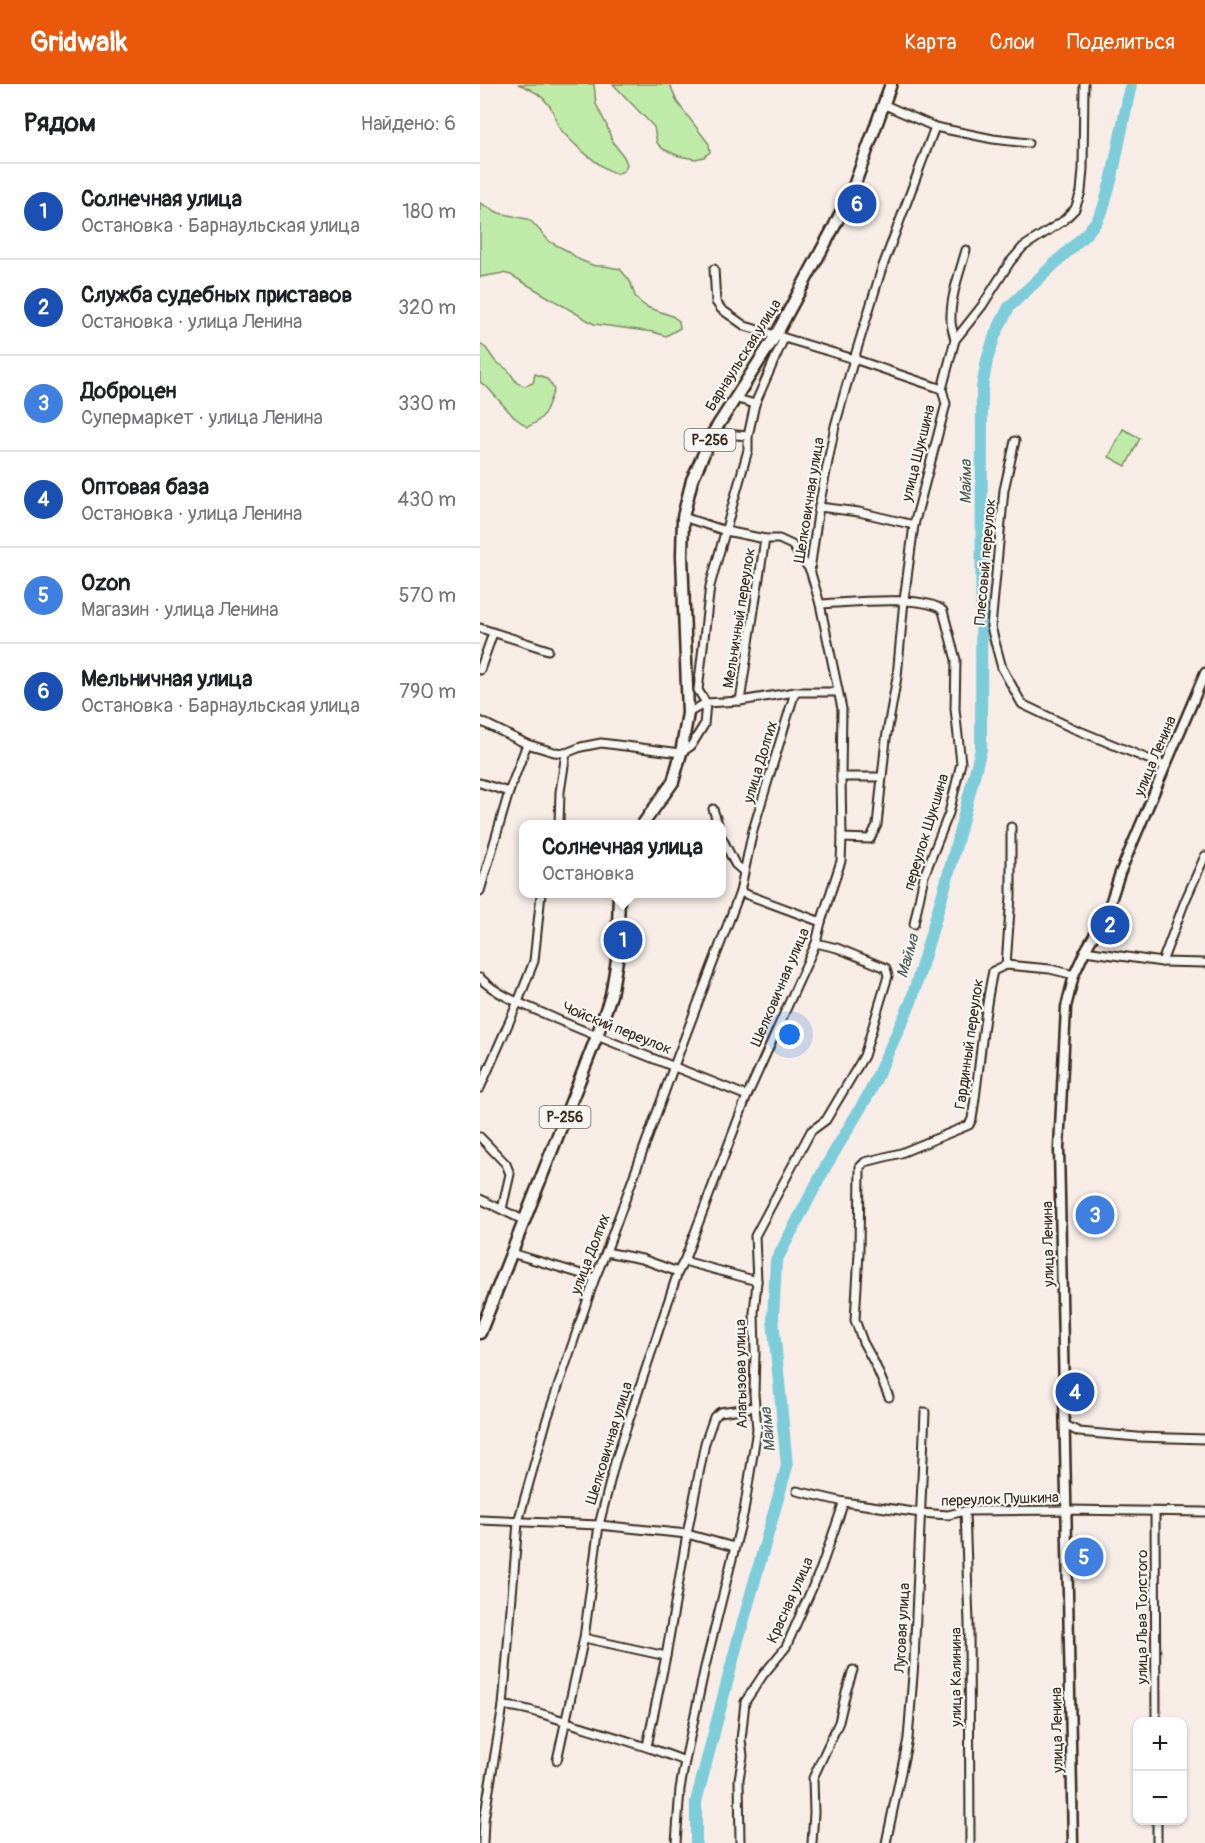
<!DOCTYPE html>
<html lang="ru">
<head>
<meta charset="utf-8">
<style>
  body { margin:0; font-family:Pangolin,sans-serif; background:#f2f2f2; color:#202124 }
  .controls { position:absolute; right:18px; bottom:18px; display:grid; overflow:hidden; border-radius:12px; box-shadow:0 2px 4px #0004 }
  .controls button { width:54px; height:54px; display:grid; place-items:center; padding:0; border:0; border-bottom:2px solid #e0e0e0; background:#fff; color:#202124; font:30px sans-serif }
  .you { position:absolute; left:310px; top:951px; width:21px; height:21px; margin:-15px; border:4px solid #fff; border-radius:50%; background:#1a73e8; box-shadow:0 0 0 9px #1a73e833 }
  .badge { display:grid; place-items:center; width:39px; height:39px; border-radius:50%; background:#ea580c; color:#fff; font-size:20px; font-weight:700 }
  .pin { position:absolute; translate:-50% -50%; border:3px solid #fff; box-shadow:0 2px 6px #0006 }
  .popup { position:absolute; left:39px; top:736px; width:207px; height:78px; box-sizing:border-box; display:grid; place-content:center; border-radius:12px; background:#fff; filter:drop-shadow(0 2px 4px #0005); font-size:20px; white-space:nowrap; color:#757577 }
  .popup b { font-size:22px; color:#202124 }
  .popup::after { content:''; position:absolute; left:50%; top:100%; margin-left:-12px; border:12px solid transparent; border-top-color:#fff }
  .list { margin:0; padding:0; list-style:none }
  h2 { display:flex; justify-content:space-between; align-items:center; height:78px; margin:0; padding:0 24px; font-size:26px }
  h2 small { font-size:20px; font-weight:400; color:#757577 }
  .list li { display:grid; grid-template-columns:39px 1fr auto; gap:18px; align-items:center; box-sizing:border-box; height:96px; padding:0 24px; border-top:2px solid #e0e0e0 }
  .list b { display:block; font-size:22px; white-space:nowrap }
  .list p { margin:0; font-size:20px; white-space:nowrap; color:#757577 }
  .list em { font-size:20px; font-style:normal; color:#757577 }
  .map { position:relative; flex:none; width:725px; height:1759px; overflow:hidden }
  header { display:flex; align-items:center; gap:36px; box-sizing:border-box; height:84px; padding:0 30px; background:#ea580c; color:#fff }
  header strong { font-size:28px }
  nav { display:flex; gap:33px; margin-inline-start:auto; font-size:21px }
  main { display:flex }
  aside { flex:1; background:#fff }
  .map>svg:first-child { display:block }
  .green { fill:#bfeba8; stroke:#7d8a63; stroke-width:1.5 }
  .lines { fill:none; stroke-linecap:round; stroke-linejoin:round }
  .river { stroke:#7dccda; stroke-width:12 }
  .minor-casing { stroke:#3b2a1e; stroke-width:11 }
  .tertiary-casing { stroke:#3b2a1e; stroke-width:13 }
  .primary-casing { stroke:#3b2a1e; stroke-width:15 }
  .minor { stroke:#f6f6f2; stroke-width:7 }
  .tertiary { stroke:#f6f6f2; stroke-width:8 }
  .primary { stroke:#f6f6f2; stroke-width:10 }
  .labels { text-anchor:middle; stroke-width:4.5; stroke-linejoin:round; paint-order:stroke }
  .shield { fill:#f6f6f2; stroke:#73675e; stroke-width:1.5 }
  .shield-label { font-size:14px; font-weight:bold; fill:#3b2a1e }
  .street-label { font-size:15px; fill:#3b2a1e; stroke:#f6f6f2 }
  .water-label { font-size:16px; font-style:italic; fill:#4f5b56; stroke:#f6f6f2 }
</style>
</head>
<body>
<header>
<strong>Gridwalk</strong>
<nav><a>Карта</a><a>Слои</a><a>Поделиться</a></nav>
</header>
<main>
<aside>
<h2>Рядом<small>Найдено: 6</small></h2>
<ul class="list">
<li><span class="badge" style="background:#1a4fb4">1</span><div><b>Солнечная улица</b><p>Остановка · Барнаульская улица</p></div><em>180 m</em></li>
<li><span class="badge" style="background:#1a4fb4">2</span><div><b>Служба судебных приставов</b><p>Остановка · улица Ленина</p></div><em>320 m</em></li>
<li><span class="badge" style="background:#3f7fe0">3</span><div><b>Доброцен</b><p>Супермаркет · улица Ленина</p></div><em>330 m</em></li>
<li><span class="badge" style="background:#1a4fb4">4</span><div><b>Оптовая база</b><p>Остановка · улица Ленина</p></div><em>430 m</em></li>
<li><span class="badge" style="background:#3f7fe0">5</span><div><b>Ozon</b><p>Магазин · улица Ленина</p></div><em>570 m</em></li>
<li><span class="badge" style="background:#1a4fb4">6</span><div><b>Мельничная улица</b><p>Остановка · Барнаульская улица</p></div><em>790 m</em></li>
</ul>
</aside>
<div class="map">
<svg width="725" height="1759" viewBox="0 0 725 1759">
  <rect width="100%" height="100%" fill="#f7ece6"/>
  <filter id="ink" filterUnits="userSpaceOnUse"><feTurbulence type="fractalNoise" baseFrequency=".0167" numOctaves="2"/><feDisplacementMap in="SourceGraphic" scale="12" xChannelSelector="R" yChannelSelector="G"/><feConvolveMatrix kernelMatrix="1 2 1 2 8 2 1 2 1" color-interpolation-filters="sRGB"/></filter>
  <g filter="url(#ink)">
    <g class="green">
      <path d="M 38,0 L 114,0 L 116,20 L 127,42 L 132,57 L 144,73 L 147,80 L 144,87 L 136,90 C 118,82 94,61 81,46 C 75,39 75,28 69,21 C 62,11 49,4 38,0 Z"/>
      <path d="M 133,0 L 190,0 L 197,18 L 229,60 L 230,68 L 224,73 L 215,75 L 199,72 L 183,65 L 177,59 L 174,43 Z"/>
      <path d="M 0,119 L 19,129 L 47,135 L 53,139 L 70,158 L 86,166 L 100,176 L 115,182 L 124,182 L 140,185 L 150,197 L 155,212 L 160,218 L 167,223 L 192,232 L 199,237 L 200,244 L 186,252 L 173,248 L 114,240 L 31,191 L 23,189 L 0,193 Z"/>
      <path d="M 0,260 L 6,264 L 15,277 L 28,286 L 37,299 L 45,302 L 53,299 L 55,290 C 66,293 70,296 74,306 C 66,324 67,335 47,343 L 33,332 L 8,304 L 0,298 Z"/>
      <path d="M 643,345 L 660,354 L 646,382 L 629,373 Z"/>
    </g>
    <g class="lines">
      <path class="river" d="M 216,1759 L 216,1718 L 258,1556 L 307,1382 L 293,1235 L 296,1177 L 346,1082 L 390,1008 L 431,918 L 468,792 L 501,665 L 502,304 L 507,276 L 515,251 L 529,223 L 605,151 L 616,138 L 623,125 L 632,93 L 651,0"/>
      <defs>
        <g id="minor">
          <path d="M 455,43 L 513,55 L 548,59"/>
          <path d="M 234,185 L 236,218 L 241,225 L 265,242 L 374,275 L 462,305"/>
          <path d="M 475,256 C 474,250 471,243 471,237 C 470,213 480,188 486,166"/>
          <path d="M 275,320 L 304,254"/>
          <path d="M 233,349 L 268,352"/>
          <path d="M 535,357 L 524,406 L 511,543 L 522,584 L 542,620 L 590,643 L 685,682"/>
          <path d="M 339,423 L 379,428 L 434,441"/>
          <path d="M 203,433 L 246,447 L 285,455 L 299,455 L 312,461 L 330,486"/>
          <path d="M 340,520 C 365,519 448,510 463,527 L 476,576 L 475,625 L 481,679 L 469,729 L 444,792 L 434,840"/>
          <path d="M 0,544 L 68,566"/>
          <path d="M 0,586 L 13,549"/>
          <path d="M 260,617 L 285,455"/>
          <path d="M 208,629 L 226,619 L 260,617 L 315,608 L 357,608"/>
          <path d="M 0,637 L 47,660 L 74,668 L 86,669 L 101,663 L 121,659 L 201,669 L 211,662 L 224,641 L 226,619 L 218,606 L 230,502 L 268,366 L 268,352 L 275,320 L 254,314"/>
          <path d="M 361,693 L 402,693"/>
          <path d="M 0,699 L 29,708"/>
          <path d="M 233,725 L 238,740"/>
          <path d="M 79,740 L 80,708 L 86,669"/>
          <path d="M 242,754 L 255,780 L 263,787"/>
          <path d="M 362,754 L 390,755 L 397,741 L 406,655 L 417,593 L 424,516 L 434,441 L 466,320 L 462,305 L 475,256 L 502,222 L 530,178 L 543,163 L 583,137 L 595,125 L 601,108 L 603,85 L 604,0"/>
          <path d="M 0,807 L 29,708 L 47,660"/>
          <path d="M 260,808 L 341,838"/>
          <path d="M 605,867 L 682,878 L 725,879"/>
          <path d="M 682,878 L 705,817 L 725,772"/>
          <path d="M 526,881 L 531,812 L 531,743"/>
          <path d="M 0,894 C 20,914 51,923 76,935 C 139,962 204,986 267,1012"/>
          <path d="M 0,1004 L 38,918 L 54,877 L 61,810"/>
          <path d="M 0,1053 L 26,1080 L 30,1090 L 22,1125"/>
          <path d="M 0,1115 L 43,1136"/>
          <path d="M 126,1168 L 162,1175 L 198,1188"/>
          <path d="M 31,1169 L 115,1194"/>
          <path d="M 204,1177 L 277,1197"/>
          <path d="M 409,1313 L 395,1280 L 383,1258 L 375,1236 L 379,1169 L 380,1083 L 385,1078 L 421,1069 L 489,1041 L 492,1035 C 500,986 502,936 513,887 L 526,881 L 570,885 L 594,891"/>
          <path d="M 585,1341 L 599,1348 L 657,1353 L 725,1355"/>
          <path d="M 317,1407 L 364,1418 L 441,1429 L 468,1431 L 485,1427 L 587,1426 L 725,1428"/>
          <path d="M 485,1427 L 489,1539 L 490,1759"/>
          <path d="M 675,1428 L 676,1638"/>
          <path d="M 0,1436 L 119,1441 L 207,1450 L 254,1463"/>
          <path d="M 104,1554 L 186,1572"/>
          <path d="M 23,1622 C 46,1623 68,1632 90,1639 C 129,1651 167,1662 205,1677"/>
          <path d="M 167,1662 L 186,1572 L 207,1450 L 225,1359 L 234,1333 L 240,1328 L 275,1323"/>
          <path d="M 77,1676 L 104,1554 L 119,1441 L 135,1378 L 198,1188 L 204,1177 L 267,1012 L 336,859 L 341,838 L 361,777 L 362,754 L 361,693 L 362,625 L 340,520 L 330,486 L 339,423 L 355,342 L 374,275 L 401,187 L 455,43 L 405,21"/>
          <path d="M 677,1736 L 677,1759"/>
          <path d="M 3,1759 L 4,1736 L 23,1622 L 38,1438 L 67,1335 L 115,1194 L 126,1168 L 194,982 L 260,808 L 273,746 L 315,608"/>
          <path d="M 196,1759 L 200,1705 L 205,1677 L 225,1583 L 264,1427 L 277,1345 L 274,1310 L 275,1268 L 274,1229 L 277,1197 L 275,1152 L 331,1047 L 346,1036 L 384,972 L 408,892 L 406,884 L 357,864 L 336,859"/>
          <path d="M 260,1759 L 259,1695 L 263,1672 L 261,1656 L 265,1618 L 283,1591 L 306,1563 L 341,1484 L 364,1418"/>
          <path d="M 332,1759 L 334,1729 L 333,1694 L 359,1638 L 366,1608 L 373,1586"/>
          <path d="M 406,1759 L 428,1655 L 434,1578 L 445,1328"/>
        </g>
        <path id="tertiary" d="M 593,1759 L 579,1064 L 586,923 L 594,891 L 605,867 L 627,829 L 640,789 L 725,589"/>
        <g id="primary">
          <path d="M 163,740 L 193,698 L 201,669 L 208,629 L 202,472 L 203,433 L 212,396 L 233,349 L 296,251 L 354,143 L 374,102 L 411,0"/>
          <path d="M 0,1249 L 117,952 L 131,911 L 137,876 L 139,810"/>
        </g>
      </defs>
      <use href="#minor" class="minor-casing"/>
      <use href="#tertiary" class="tertiary-casing"/>
      <use href="#primary" class="primary-casing"/>
      <use href="#minor" class="minor"/>
      <use href="#tertiary" class="tertiary"/>
      <use href="#primary" class="primary"/>
    </g>
  </g>
  <g class="labels">
    <g class="shield">
      <rect x="204.5" y="345" width="51" height="22" rx="4.5"/>
      <rect x="59.5" y="1022" width="51" height="22" rx="4.5"/>
    </g>
    <g class="shield-label">
      <text x="230" y="361">Р-256</text>
      <text x="85" y="1038">Р-256</text>
    </g>
    <g class="street-label">
      <text transform="translate(263 271) rotate(-58)" y="5">Барнаульская улица</text>
      <text transform="translate(438 369) rotate(-76)" y="5">улица Шукшина</text>
      <text transform="translate(329 416) rotate(-81)" y="5">Шелковичная улица</text>
      <text transform="translate(505 478) rotate(-85)" y="5">Плесовый переулок</text>
      <text transform="translate(259 534) rotate(-81)" y="5">Мельничный переулок</text>
      <text transform="translate(675 672) rotate(-67)" y="5">улица Ленина</text>
      <text transform="translate(280 678) rotate(-73)" y="5">улица Долгих</text>
      <text transform="translate(446 748) rotate(-73)" y="5">переулок Шукшина</text>
      <text transform="translate(300 903) rotate(-67)" y="5">Шелковичная улица</text>
      <text transform="translate(137 944) rotate(22)" y="5">Чойский переулок</text>
      <text transform="translate(489 960) rotate(-82)" y="5">Гардинный переулок</text>
      <text transform="translate(568 1160) rotate(-91)" y="5">улица Ленина</text>
      <text transform="translate(110 1170) rotate(-69)" y="5">улица Долгих</text>
      <text transform="translate(261 1290) rotate(-91)" y="5">Алагызова улица</text>
      <text transform="translate(129 1359) rotate(-73)" y="5">Шелковичная улица</text>
      <text transform="translate(520 1415) rotate(-2)" y="5">переулок Пушкина</text>
      <text transform="translate(310 1516) rotate(-66)" y="5">Красная улица</text>
      <text transform="translate(662 1533) rotate(-90)" y="5">улица Льва Толстого</text>
      <text transform="translate(422 1544) rotate(-87)" y="5">Луговая улица</text>
      <text transform="translate(476 1593) rotate(-90)" y="5">улица Калинина</text>
      <text transform="translate(577 1646) rotate(-91)" y="5">улица Ленина</text>
    </g>
    <g class="water-label">
      <text transform="translate(485 398) rotate(-90)" y="6">Майма</text>
      <text transform="translate(427 872) rotate(-74)" y="6">Майма</text>
      <text transform="translate(287 1346) rotate(-96)" y="6">Майма</text>
    </g>
  </g>
</svg>
<div class="controls">
<button>+</button>
<button>−</button>
</div>
<div class="you"></div>
<div class="pin badge" style="left:143px;top:856px;background:#1a4fb4">1</div>
<div class="popup"><b>Солнечная улица</b>Остановка</div>
<div class="pin badge" style="left:630px;top:841px;background:#1a4fb4">2</div>
<div class="pin badge" style="left:615px;top:1131px;background:#3f7fe0">3</div>
<div class="pin badge" style="left:595px;top:1308px;background:#1a4fb4">4</div>
<div class="pin badge" style="left:604px;top:1473px;background:#3f7fe0">5</div>
<div class="pin badge" style="left:377px;top:120px;background:#1a4fb4">6</div>
</div>
</main>
</body>
</html>
